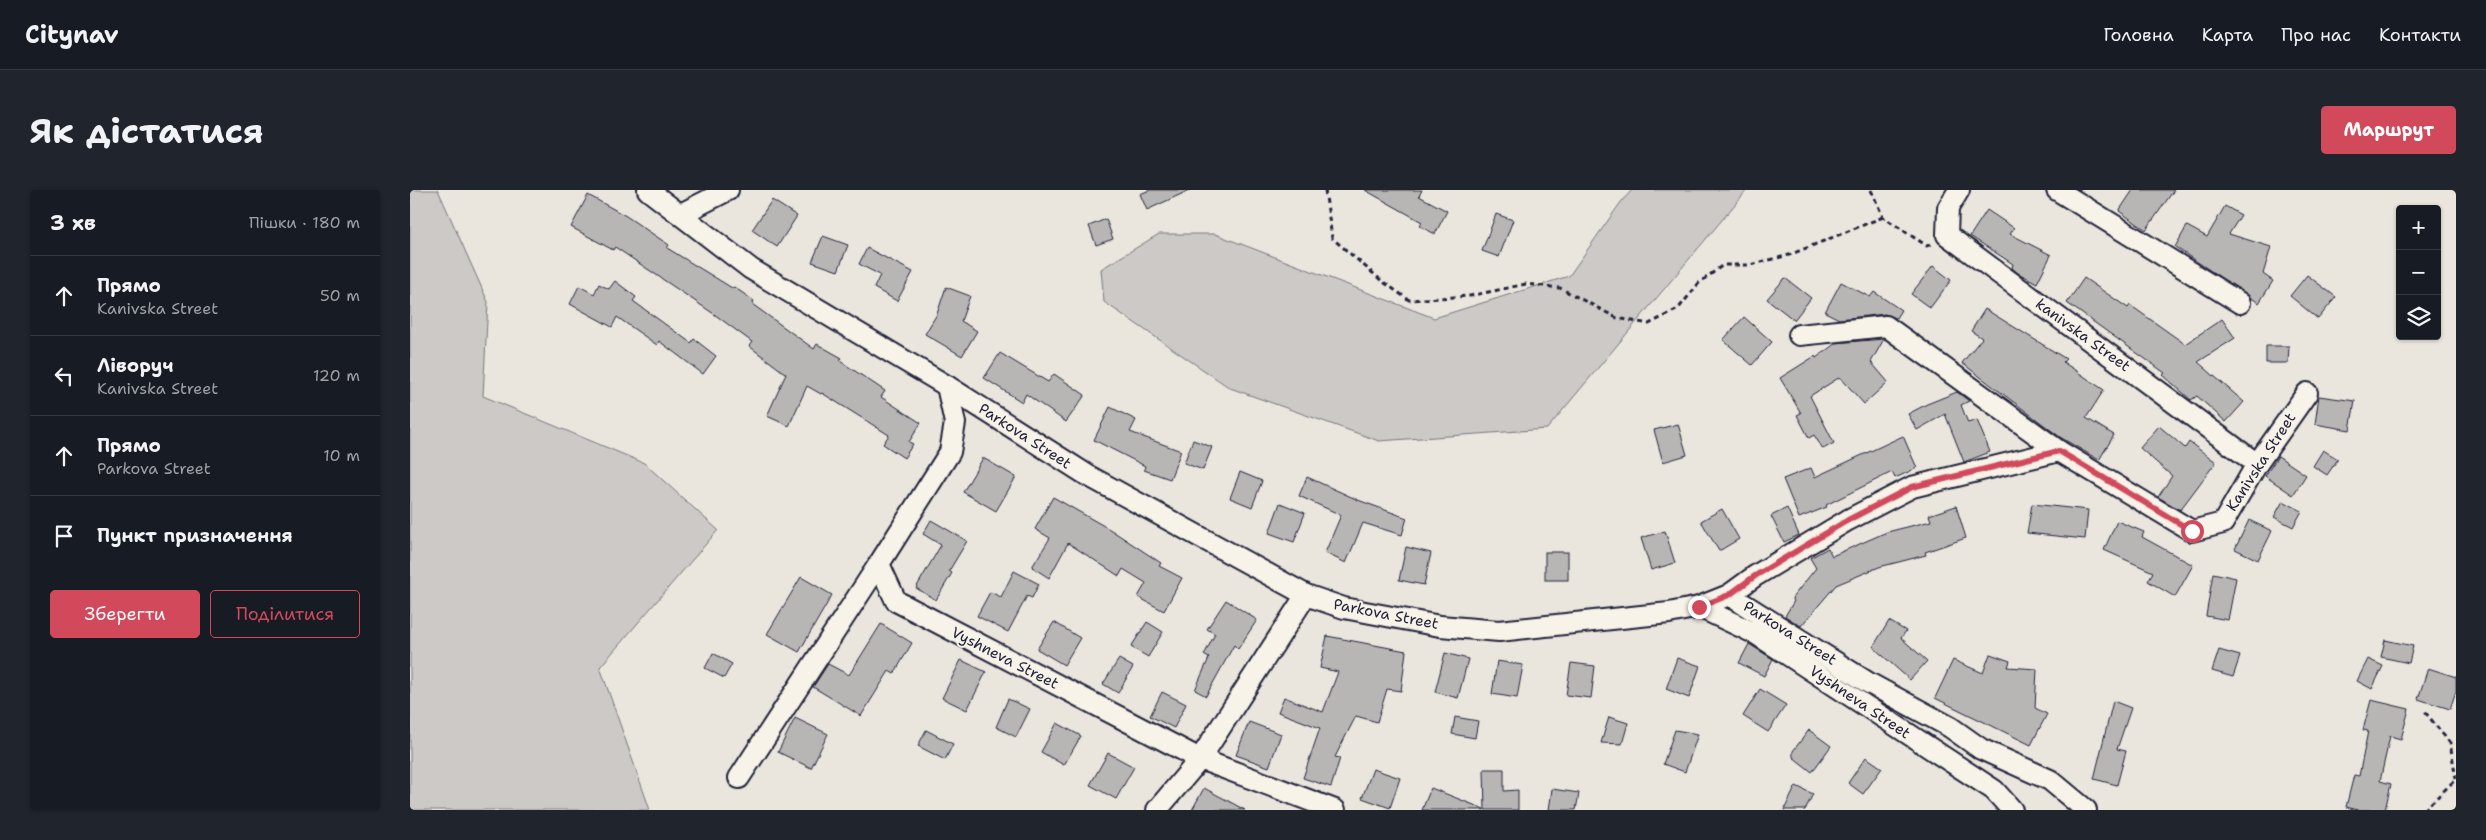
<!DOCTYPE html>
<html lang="uk">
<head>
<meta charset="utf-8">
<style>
  body { margin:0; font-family:"Shantell Sans",sans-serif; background:#20242c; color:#f1f3f6 }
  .controls { position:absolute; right:15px; top:15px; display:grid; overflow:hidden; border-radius:5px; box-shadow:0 1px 4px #0004 }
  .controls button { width:45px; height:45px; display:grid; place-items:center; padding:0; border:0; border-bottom:1px solid #363941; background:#171b24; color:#f1f3f6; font:25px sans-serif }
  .stop { position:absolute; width:15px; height:15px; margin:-11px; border:4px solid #d1495b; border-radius:50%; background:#fff }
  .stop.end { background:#d1495b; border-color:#fff; box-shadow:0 1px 5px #0008 }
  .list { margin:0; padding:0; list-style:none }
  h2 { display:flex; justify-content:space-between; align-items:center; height:65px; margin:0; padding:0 20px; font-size:21px }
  h2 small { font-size:16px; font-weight:400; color:#9ea1a6 }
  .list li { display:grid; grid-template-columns:32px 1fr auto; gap:15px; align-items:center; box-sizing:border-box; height:80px; padding:0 20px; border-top:1px solid #363941 }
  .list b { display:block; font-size:19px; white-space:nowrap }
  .list p { margin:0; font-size:16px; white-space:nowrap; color:#9ea1a6 }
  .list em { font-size:16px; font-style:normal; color:#9ea1a6 }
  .actions { display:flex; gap:10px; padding:15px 20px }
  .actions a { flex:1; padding:11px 0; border:1px solid #d1495b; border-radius:5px; text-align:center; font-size:18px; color:#d1495b }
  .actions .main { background:#d1495b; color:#fff }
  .icon { flex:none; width:28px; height:28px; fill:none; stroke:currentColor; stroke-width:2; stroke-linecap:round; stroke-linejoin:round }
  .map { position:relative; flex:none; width:2046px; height:620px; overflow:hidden; border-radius:5px }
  header { display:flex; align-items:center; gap:30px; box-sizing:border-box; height:70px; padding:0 25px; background:#171b24; border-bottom:1px solid #363941 }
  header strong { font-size:24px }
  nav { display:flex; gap:28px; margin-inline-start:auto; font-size:18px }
  .intro { display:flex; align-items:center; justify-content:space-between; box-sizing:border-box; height:120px; padding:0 30px }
  h1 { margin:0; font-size:35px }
  .button { padding:12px 22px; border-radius:5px; background:#d1495b; color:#fff; font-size:18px; font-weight:700 }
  main { display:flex; gap:30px; padding:0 30px }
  aside { flex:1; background:#171b24; border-radius:5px; box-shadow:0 1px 4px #0004 }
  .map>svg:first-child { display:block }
  .green { fill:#cdc9c6; stroke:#787680 }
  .building { fill:#b8b6b5; stroke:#22223b }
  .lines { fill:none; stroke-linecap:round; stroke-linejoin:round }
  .minor-casing { stroke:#22223b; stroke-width:24 }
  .path { stroke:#22223b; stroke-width:3; stroke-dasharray:5 4; stroke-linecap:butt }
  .minor { stroke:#f7f3e8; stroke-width:20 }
  .route { stroke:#d1495b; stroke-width:6 }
  .labels { text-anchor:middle; stroke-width:4; stroke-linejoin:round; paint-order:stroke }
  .street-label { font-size:15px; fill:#22223b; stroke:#f7f3e8 }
</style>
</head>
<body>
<header>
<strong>Citynav</strong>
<nav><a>Головна</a><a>Карта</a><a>Про нас</a><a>Контакти</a></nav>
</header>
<div class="intro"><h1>Як дістатися</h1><a class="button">Маршрут</a></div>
<main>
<aside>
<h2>3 хв<small>Пішки · 180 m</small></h2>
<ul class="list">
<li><svg class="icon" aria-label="ahead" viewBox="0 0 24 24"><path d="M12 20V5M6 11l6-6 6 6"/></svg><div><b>Прямо</b><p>Kanivska Street</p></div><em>50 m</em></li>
<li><svg class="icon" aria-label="left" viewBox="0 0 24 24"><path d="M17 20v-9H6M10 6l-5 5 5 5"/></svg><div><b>Ліворуч</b><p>Kanivska Street</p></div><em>120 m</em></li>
<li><svg class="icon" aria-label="ahead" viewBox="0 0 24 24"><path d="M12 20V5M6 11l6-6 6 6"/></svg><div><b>Прямо</b><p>Parkova Street</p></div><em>10 m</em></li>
<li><svg class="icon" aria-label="arrive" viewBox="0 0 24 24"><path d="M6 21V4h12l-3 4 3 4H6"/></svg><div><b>Пункт призначення</b></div></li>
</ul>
<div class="actions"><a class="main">Зберегти</a><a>Поділитися</a></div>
</aside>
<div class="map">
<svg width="2046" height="620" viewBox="0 0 2046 620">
  <rect width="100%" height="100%" fill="#eae6de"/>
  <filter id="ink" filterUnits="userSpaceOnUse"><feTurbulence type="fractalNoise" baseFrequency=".02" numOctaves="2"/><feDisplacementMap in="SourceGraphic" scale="10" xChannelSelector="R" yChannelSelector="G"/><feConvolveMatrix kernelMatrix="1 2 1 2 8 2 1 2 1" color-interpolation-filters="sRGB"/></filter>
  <g filter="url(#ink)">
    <g class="green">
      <path d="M 0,0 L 28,0 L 78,112 L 73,206 L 234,273 L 308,340 L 190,477 L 240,620 L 0,620 Z"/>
      <path d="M 1222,0 L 1337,0 L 1137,239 L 969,251 L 820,198 L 694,112 L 691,79 L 749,44 L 805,44 L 1024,128 L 1159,86 L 1211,12 Z"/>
    </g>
    <g class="building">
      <path d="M 740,0 L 780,0 L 737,20 L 730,4 Z"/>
      <path d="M 955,0 L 1012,0 L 1009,6 L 1037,21 L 1025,44 L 1010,36 L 1012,32 Z"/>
      <path d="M 1723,0 L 1764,0 L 1736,40 L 1709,21 Z"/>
      <path d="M 178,5 L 216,26 L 259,55 L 257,58 L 322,98 L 324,97 L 344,111 L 342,114 L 404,159 L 407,154 L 432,168 L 430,171 L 475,201 L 471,207 L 511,233 L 499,252 L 503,254 L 494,268 L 473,254 L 479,245 L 412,203 L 411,204 L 397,196 L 379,236 L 357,226 L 376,184 L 339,156 L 342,152 L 304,124 L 205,57 L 203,60 L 161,37 Z"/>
      <path d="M 362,10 L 387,26 L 367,57 L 342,40 Z"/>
      <path d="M 1815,16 L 1831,25 L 1819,44 L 1861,57 L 1853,84 L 1863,91 L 1849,113 L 1765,57 L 1777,36 L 1797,47 Z"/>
      <path d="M 1577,20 L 1604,38 L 1600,44 L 1641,65 L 1627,93 L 1608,83 L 1602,78 L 1603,74 L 1560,46 Z"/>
      <path d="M 1086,24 L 1103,30 L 1089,67 L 1072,61 Z"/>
      <path d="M 696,29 L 703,49 L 686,55 L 679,36 Z"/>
      <path d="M 413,46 L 438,55 L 428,81 L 402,72 Z"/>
      <path d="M 457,58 L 503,82 L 487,111 L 464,98 L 470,85 L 449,74 Z"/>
      <path d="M 1523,76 L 1541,90 L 1520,118 L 1501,104 Z"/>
      <path d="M 1897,85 L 1926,107 L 1908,129 L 1880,106 Z"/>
      <path d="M 1375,88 L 1401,108 L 1384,130 L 1357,109 Z"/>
      <path d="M 1674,88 L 1718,118 L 1720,115 L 1775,154 L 1812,129 L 1825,148 L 1788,172 L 1834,212 L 1816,232 L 1787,206 L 1781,210 L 1753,185 L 1755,183 L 1657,113 Z"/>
      <path d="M 205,91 L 226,107 L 223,111 L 281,153 L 284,149 L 306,166 L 293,184 L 249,151 L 247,155 L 207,127 L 202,137 L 160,114 L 169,96 L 184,104 L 189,94 L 199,99 Z"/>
      <path d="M 1431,92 L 1460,107 L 1464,102 L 1491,120 L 1486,128 L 1475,124 L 1429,129 L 1415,122 Z"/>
      <path d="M 536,97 L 560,106 L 551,131 L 567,141 L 552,166 L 515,144 L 527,124 Z"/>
      <path d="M 1575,119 L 1656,169 L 1653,172 L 1694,200 L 1676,228 L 1704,245 L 1689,270 L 1650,247 L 1552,173 L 1572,148 L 1561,141 Z"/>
      <path d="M 1334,127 L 1362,152 L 1342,175 L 1313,150 Z"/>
      <path d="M 1474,149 L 1461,172 L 1478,192 L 1454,214 L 1430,187 L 1400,206 L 1424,253 L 1413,259 L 1404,245 L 1399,248 L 1387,225 L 1391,223 L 1370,188 L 1405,166 L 1406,168 L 1426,153 Z"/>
      <path d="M 1856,156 L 1879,156 L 1878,173 L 1856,173 Z"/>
      <path d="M 590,163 L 638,192 L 644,184 L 675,205 L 656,232 L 616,204 L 612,212 L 574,188 Z"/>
      <path d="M 1547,202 L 1559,211 L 1551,215 L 1558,233 L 1567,230 L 1580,262 L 1554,272 L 1535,224 L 1507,240 L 1498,224 L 1517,214 Z"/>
      <path d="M 1909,206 L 1945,211 L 1940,240 L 1905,234 Z"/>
      <path d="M 700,217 L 726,230 L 720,242 L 771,261 L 760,289 L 734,280 L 735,276 L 684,250 Z"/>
      <path d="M 1268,234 L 1277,265 L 1253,272 L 1244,240 Z"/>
      <path d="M 1749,236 L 1775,258 L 1779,252 L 1806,272 L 1770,320 L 1748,307 L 1762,286 L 1730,258 Z"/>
      <path d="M 1493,246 L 1507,278 L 1485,288 L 1482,282 L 1416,315 L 1417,317 L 1389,328 L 1373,289 L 1401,278 L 1405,287 Z"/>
      <path d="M 783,250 L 802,257 L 793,280 L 774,273 Z"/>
      <path d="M 1913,260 L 1928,269 L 1917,285 L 1903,276 Z"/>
      <path d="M 1868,266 L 1896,285 L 1883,305 L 1855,286 Z"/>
      <path d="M 573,268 L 606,287 L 586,321 L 553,302 Z"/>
      <path d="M 830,282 L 852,291 L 842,317 L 820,308 Z"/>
      <path d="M 897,287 L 948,310 L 997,328 L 992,345 L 953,333 L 936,373 L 915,363 L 931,325 L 889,306 Z"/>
      <path d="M 643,307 L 701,340 L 751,373 L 749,376 L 772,388 L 754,421 L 728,407 L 736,393 L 713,379 L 709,386 L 658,353 L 639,388 L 622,377 L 640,348 L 625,339 Z"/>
      <path d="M 1873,311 L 1892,321 L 1883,337 L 1864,327 Z"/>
      <path d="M 870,313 L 895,323 L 884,352 L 859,343 Z"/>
      <path d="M 1622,314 L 1678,320 L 1675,349 L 1617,343 Z"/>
      <path d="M 1546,316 L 1556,348 L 1515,362 L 1516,365 L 1469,377 L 1426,395 L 1391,436 L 1375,426 L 1384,411 L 1382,408 L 1406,378 L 1400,368 L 1418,358 L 1422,366 L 1477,342 L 1521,331 L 1519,325 Z"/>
      <path d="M 1377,318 L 1389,345 L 1374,352 L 1361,326 Z"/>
      <path d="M 1312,319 L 1329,349 L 1309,361 L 1291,331 Z"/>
      <path d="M 521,330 L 557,351 L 539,381 L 542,383 L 526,410 L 506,398 L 531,355 L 513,344 Z"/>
      <path d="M 1839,330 L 1862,341 L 1848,370 L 1825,359 Z"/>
      <path d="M 1707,331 L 1734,342 L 1732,347 L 1783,375 L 1765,407 L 1738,391 L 1743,382 L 1694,360 Z"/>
      <path d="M 1255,341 L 1265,373 L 1241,380 L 1231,348 Z"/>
      <path d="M 996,357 L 1021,363 L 1014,395 L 989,390 Z"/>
      <rect x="1135" y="362" width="23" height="28"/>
      <path d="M 604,381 L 629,394 L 622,408 L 617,406 L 598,442 L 567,426 L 580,402 L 591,407 Z"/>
      <path d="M 1803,383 L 1826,388 L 1818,430 L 1796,426 Z"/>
      <path d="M 391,387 L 422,405 L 389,462 L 357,444 Z"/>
      <path d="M 816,410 L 847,430 L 828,459 L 824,455 L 796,506 L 785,500 L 799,468 L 794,465 L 805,444 L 797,439 Z"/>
      <path d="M 1479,431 L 1496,441 L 1491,448 L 1517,471 L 1500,490 L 1463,457 Z"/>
      <path d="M 644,432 L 670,448 L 654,475 L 627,459 Z"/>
      <path d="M 737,432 L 753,442 L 738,467 L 721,457 Z"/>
      <path d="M 471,434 L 502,453 L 484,484 L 479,481 L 451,526 L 403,497 L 418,474 L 439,485 Z"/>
      <path d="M 917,446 L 996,461 L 991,501 L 977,499 L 967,532 L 946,526 L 925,567 L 930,568 L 921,597 L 893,588 L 910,538 L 868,522 L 874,507 L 913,522 L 928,482 L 910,478 Z"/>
      <path d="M 1975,450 L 2003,456 L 1999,473 L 1971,467 Z"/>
      <path d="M 1339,454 L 1363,469 L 1354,486 L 1329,473 Z"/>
      <path d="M 1809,460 L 1830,466 L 1823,487 L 1802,481 Z"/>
      <path d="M 303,463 L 322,474 L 314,488 L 295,478 Z"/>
      <path d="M 1035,463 L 1058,469 L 1048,508 L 1025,502 Z"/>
      <path d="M 1580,464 L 1600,471 L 1598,477 L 1627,479 L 1625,518 L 1637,524 L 1621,555 L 1525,508 L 1543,470 L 1573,483 Z"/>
      <path d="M 1267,468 L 1290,476 L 1279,508 L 1256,499 Z"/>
      <path d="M 709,469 L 723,477 L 708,503 L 693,494 Z"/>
      <path d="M 1958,469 L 1973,476 L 1962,499 L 1947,491 Z"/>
      <path d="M 551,470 L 576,482 L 557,520 L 532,508 Z"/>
      <path d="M 1087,471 L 1113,475 L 1107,508 L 1082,504 Z"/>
      <path d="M 1161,473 L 1185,476 L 1181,508 L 1156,505 Z"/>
      <path d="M 2018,478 L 2046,487 L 2046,501 L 2040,519 L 2008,509 Z"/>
      <path d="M 1350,499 L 1376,515 L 1358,542 L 1333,526 Z"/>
      <path d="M 752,502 L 776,514 L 764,538 L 740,526 Z"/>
      <path d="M 598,509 L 620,519 L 606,547 L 586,537 Z"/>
      <path d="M 1961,510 L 1999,519 L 1991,549 L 1980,546 L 1970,591 L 1981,594 L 1975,620 L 1948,620 L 1936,617 L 1944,585 L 1949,586 L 1958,541 L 1953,540 Z"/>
      <path d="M 1703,511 L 1721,518 L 1707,559 L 1716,561 L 1707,595 L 1684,589 Z"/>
      <path d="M 1045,527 L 1068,531 L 1065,548 L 1042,544 Z"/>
      <path d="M 1199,527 L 1218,533 L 1212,554 L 1191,553 Z"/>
      <path d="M 385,528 L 418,544 L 401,578 L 368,562 Z"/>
      <path d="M 839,532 L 871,544 L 859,577 L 826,565 Z"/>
      <path d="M 647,533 L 671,546 L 654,575 L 631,562 Z"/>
      <path d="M 516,540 L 543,554 L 535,570 L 508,556 Z"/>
      <path d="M 1265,540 L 1288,544 L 1275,582 L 1253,574 Z"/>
      <path d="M 1399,540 L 1421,556 L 1402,582 L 1383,567 L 1383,561 Z"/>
      <path d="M 698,563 L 724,577 L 706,609 L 680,595 Z"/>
      <path d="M 1456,567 L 1472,578 L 1453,604 L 1438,593 Z"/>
      <path d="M 963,579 L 990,588 L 980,618 L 952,608 Z"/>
      <path d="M 1074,579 L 1094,579 L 1094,601 L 1108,600 L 1108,620 L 1075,620 Z"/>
      <path d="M 1386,596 L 1403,604 L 1395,620 L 1374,620 Z"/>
      <path d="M 794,598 L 835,620 L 782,620 Z"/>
      <path d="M 1021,598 L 1074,619 L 1074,620 L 1012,620 Z"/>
      <path d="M 1142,599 L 1169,603 L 1166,620 L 1139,620 Z"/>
    </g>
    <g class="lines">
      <defs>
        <g id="minor">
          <path d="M 238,0 L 341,79 L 537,196 L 677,285 L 896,405 L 934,418 L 1030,436 L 1089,441 L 1259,423 L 1289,417 L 1319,405 L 1345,386 L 1438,330 L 1502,297 L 1649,261"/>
          <path d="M 1549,0 L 1538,18 L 1537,45 L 1847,274"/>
          <path d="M 1647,0 L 1830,113"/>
          <path d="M 271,24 L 318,0"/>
          <path d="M 1389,145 L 1476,136 L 1649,261 L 1782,341 L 1813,333 L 1847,274 L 1897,203"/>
          <path d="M 537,196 L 545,233 L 540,262 L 469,374 L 486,411 L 790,569 L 925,620"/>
          <path d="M 1319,405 L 1457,492 L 1540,537 L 1571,559 L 1640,590 L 1676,620"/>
          <path d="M 1289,417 L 1346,444 L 1584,600 L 1602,620"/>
          <path d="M 329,588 L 469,374"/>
          <path d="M 747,620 L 790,569 L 896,405"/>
        </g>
      </defs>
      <use href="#minor" class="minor-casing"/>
      <g class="path">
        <path d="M 915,0 L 922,48 L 972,91 L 999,110 L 1060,106 L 1116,94 L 1150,98 L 1207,128 L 1239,134 L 1268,119 L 1289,93 L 1313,75 L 1340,75 L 1379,65 L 1473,27"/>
        <path d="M 1461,0 L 1473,27 L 1517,56 L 1521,54"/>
        <path d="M 2015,522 L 2040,553 L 2046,589"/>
        <path d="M 2014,620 L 2046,589"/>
      </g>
      <use href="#minor" class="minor"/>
    </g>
  </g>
  <g class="lines" filter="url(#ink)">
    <path class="route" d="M 1289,417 L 1319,405 L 1345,386 L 1438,330 L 1502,297 L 1649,261 L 1782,341"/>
  </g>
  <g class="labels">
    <g class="street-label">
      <text transform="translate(1673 145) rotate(36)" y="5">kanivska Street</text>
      <text transform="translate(615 246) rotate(33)" y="5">Parkova Street</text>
      <text transform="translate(1851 272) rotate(-57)" y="5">Kanivska Street</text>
      <text transform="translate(976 424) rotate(11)" y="5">Parkova Street</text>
      <text transform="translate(1380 443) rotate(32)" y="5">Parkova Street</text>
      <text transform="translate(595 468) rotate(27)" y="5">Vyshneva Street</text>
      <text transform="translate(1450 512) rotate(34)" y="5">Vyshneva Street</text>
    </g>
  </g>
</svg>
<div class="controls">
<button>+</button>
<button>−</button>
<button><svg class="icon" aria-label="layers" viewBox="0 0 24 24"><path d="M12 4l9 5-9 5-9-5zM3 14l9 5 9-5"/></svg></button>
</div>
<div class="stop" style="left:1782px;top:341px"></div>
<div class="stop end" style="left:1289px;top:417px"></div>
</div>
</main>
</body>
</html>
